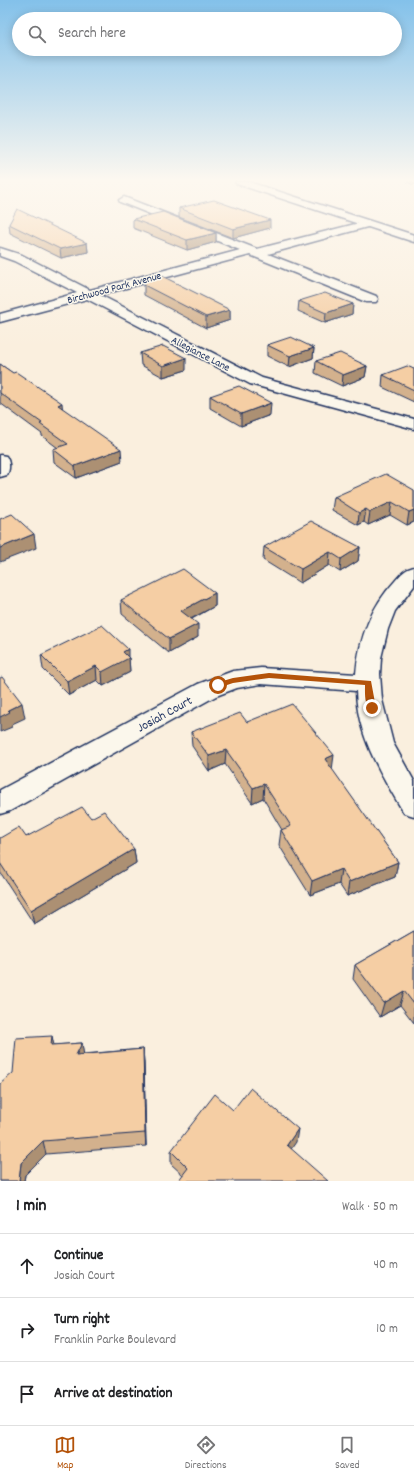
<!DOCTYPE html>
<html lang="en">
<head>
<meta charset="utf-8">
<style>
  body { margin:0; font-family:Dekko,sans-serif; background:#f6f6f6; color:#202124 }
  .stop { position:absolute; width:12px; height:12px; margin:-9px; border:3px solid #b45309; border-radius:50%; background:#fff }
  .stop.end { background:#b45309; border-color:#fff; box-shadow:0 1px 4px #0008 }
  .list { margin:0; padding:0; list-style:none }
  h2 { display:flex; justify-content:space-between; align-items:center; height:52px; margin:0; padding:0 16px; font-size:17px }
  h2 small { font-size:13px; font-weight:400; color:#757577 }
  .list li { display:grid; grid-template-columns:26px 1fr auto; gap:12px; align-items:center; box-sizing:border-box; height:64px; padding:0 16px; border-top:1px solid #e0e0e0 }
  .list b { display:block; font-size:15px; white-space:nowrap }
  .list p { margin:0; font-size:13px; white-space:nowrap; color:#757577 }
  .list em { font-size:13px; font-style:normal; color:#757577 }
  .icon { flex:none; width:22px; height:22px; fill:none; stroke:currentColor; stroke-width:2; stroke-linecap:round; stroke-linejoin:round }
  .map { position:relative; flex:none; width:414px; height:1181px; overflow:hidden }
  .search { position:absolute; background:#fff; box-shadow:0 2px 10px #0003; left:12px; right:12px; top:12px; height:44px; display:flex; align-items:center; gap:10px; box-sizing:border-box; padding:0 14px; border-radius:22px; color:#757577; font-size:15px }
  .sheet { height:244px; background:#fff }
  nav { display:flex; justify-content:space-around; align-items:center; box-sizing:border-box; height:56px; border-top:1px solid #e0e0e0; background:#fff; font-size:11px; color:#757577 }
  nav a { display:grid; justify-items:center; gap:2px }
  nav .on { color:#b45309 }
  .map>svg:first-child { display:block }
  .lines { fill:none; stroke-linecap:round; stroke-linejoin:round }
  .minor-casing { stroke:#1b2f5e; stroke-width:3 }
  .secondary-casing { stroke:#1b2f5e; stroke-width:3 }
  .minor { fill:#fbf7ec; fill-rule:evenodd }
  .secondary { fill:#fbf7ec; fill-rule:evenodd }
  .wall { fill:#d3b18d; stroke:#1b2f5e }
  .shaded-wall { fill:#ac9073; stroke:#1b2f5e }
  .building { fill:#f5cea4; stroke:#1b2f5e }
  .route { fill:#b45309 }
  .labels { text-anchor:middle; stroke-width:3; stroke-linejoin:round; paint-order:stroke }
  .far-street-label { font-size:11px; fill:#1b2f5e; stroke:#fbf7ec }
  .street-label { font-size:13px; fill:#1b2f5e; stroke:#fbf7ec }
</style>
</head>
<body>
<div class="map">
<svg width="414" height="1181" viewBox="0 0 414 1181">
  <rect width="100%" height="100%" fill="#faefde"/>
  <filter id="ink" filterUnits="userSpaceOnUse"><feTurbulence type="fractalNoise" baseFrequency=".025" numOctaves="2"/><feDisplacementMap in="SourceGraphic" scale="8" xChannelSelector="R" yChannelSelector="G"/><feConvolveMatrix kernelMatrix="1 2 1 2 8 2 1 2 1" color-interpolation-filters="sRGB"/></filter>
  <g filter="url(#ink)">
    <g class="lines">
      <defs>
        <g id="minor">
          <path d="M 124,197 L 257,249 L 367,221 L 371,222 L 372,224 L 371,226 L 268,254 L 376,296 L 378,299 L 376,302 L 366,302 L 250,255 L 100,295 L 262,378 L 414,419 L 414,429 L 250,384 L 87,299 L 0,322 L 0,314 L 77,293 L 14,261 L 0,256 L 0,248 L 22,255 L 90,290 L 240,250 L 120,202 L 119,200 Z"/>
          <path d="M 0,455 L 6,456 C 10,462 10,469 7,475 L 0,477 Z"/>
          <path d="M 414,567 L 414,586 L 395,611 L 388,629 L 381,658 L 380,674 L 382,700 L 393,743 L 414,781 L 414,816 L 404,813 C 382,776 357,736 356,691 L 261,684 L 237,688 L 216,696 L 10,811 L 0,814 L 0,790 L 198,684 L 233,671 L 261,668 L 356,674 C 359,638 371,607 395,581 C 401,574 405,569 414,567 Z"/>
        </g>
        <path id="secondary" d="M 235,182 L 249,182 L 414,235 L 414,242 L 237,184 Z"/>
      </defs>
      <use href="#minor" class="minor-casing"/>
      <use href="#secondary" class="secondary-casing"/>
      <use href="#minor" class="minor"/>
      <use href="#secondary" class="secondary"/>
    </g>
    <g class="wall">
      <path d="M 407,182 L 414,182 L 414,185 Z"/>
      <path d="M 179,208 L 270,228 L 233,238 L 179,217 Z"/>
      <path d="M 133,219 L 216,233 L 216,242 L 187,250 L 133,228 Z"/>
      <path d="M 9,224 L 87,243 L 88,252 L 61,258 L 10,233 Z"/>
      <path d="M 144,285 L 230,310 L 230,320 L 206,328 L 144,295 Z"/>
      <path d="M 299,301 L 353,304 L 352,314 L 325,323 L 298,311 Z"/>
      <path d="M 267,345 L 314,348 L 313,358 L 289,367 L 267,356 Z"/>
      <path d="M 140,353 L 186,370 L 163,377 L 141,365 Z"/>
      <path d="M 316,361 L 367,366 L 365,377 L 342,386 L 315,373 Z"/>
      <path d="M 0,364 L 62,408 L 122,461 L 76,478 L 54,462 L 53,449 L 58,448 L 42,436 L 42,434 L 0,403 Z"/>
      <path d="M 414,369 L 414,402 L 382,387 L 383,375 Z"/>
      <path d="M 210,396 L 270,415 L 241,426 L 210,408 Z"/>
      <path d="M 414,490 L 414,522 L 407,525 L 390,515 L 368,525 L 364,522 L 358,525 L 332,510 L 334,497 Z"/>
      <path d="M 264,547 L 360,547 L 358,561 L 340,572 L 329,565 L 300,583 L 263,560 Z"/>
      <path d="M 215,593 L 215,606 L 192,619 L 198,637 L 169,653 L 122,614 L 121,600 Z"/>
      <path d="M 41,655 L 128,657 L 129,658 L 130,672 L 103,686 L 97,680 L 69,695 L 43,669 Z"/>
      <path d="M 247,722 L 332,770 L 398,862 L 395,877 L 347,896 L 339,884 L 310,895 L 279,845 L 281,830 L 282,830 L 263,798 L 252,803 L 225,764 L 209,771 L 192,746 L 191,732 Z"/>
      <path d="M 91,818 L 134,849 L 136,863 L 34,924 L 0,872 L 0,838 L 26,837 Z"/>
      <path d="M 414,931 L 414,1023 L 400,1005 L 380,1017 L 353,979 L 355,965 Z"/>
      <path d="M 82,1043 L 83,1054 L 143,1049 L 144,1063 L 146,1146 L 46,1154 L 25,1175 L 24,1181 L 0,1181 L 54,1045 Z"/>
      <path d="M 233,1110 L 296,1142 L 183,1175 L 171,1164 L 171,1151 Z"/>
    </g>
    <g class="shaded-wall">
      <path d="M 270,220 L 270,228 L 233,238 L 233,229 Z"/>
      <path d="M 216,233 L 216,242 L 187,250 L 187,240 Z"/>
      <path d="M 87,243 L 88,252 L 61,258 L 60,249 Z"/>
      <path d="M 353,304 L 352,314 L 325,323 L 326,313 Z"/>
      <path d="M 230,310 L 230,320 L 206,328 L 206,317 Z"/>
      <path d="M 314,348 L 313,358 L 289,367 L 290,356 Z"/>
      <path d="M 186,358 L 186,370 L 163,377 L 163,366 Z"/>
      <path d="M 367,366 L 365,377 L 342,386 L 343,375 Z"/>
      <path d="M 62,403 L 63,415 L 58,405 Z"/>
      <path d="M 271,403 L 270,415 L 241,426 L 241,414 Z"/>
      <path d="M 121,449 L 122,461 L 76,478 L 75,466 Z"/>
      <path d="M 392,502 L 390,515 L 368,525 L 370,512 Z"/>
      <path d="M 366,509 L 364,522 L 358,525 L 359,513 Z"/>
      <path d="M 414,510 L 414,522 L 407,525 L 409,512 Z"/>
      <path d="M 34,534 L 36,548 L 0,562 L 0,548 Z"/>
      <path d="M 360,547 L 358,561 L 340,572 L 341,559 Z"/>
      <path d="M 330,552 L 329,565 L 300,583 L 301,569 Z"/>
      <path d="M 215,593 L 215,606 L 181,624 L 181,611 Z"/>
      <path d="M 198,624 L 198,637 L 169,653 L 169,639 Z"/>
      <path d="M 128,649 L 128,659 L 129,658 L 130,672 L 103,686 L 102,672 L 123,652 Z"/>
      <path d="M 96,666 L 97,680 L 69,695 L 67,681 Z"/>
      <path d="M 22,703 L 25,718 L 12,724 L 12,727 L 0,732 L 0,717 L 8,710 Z"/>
      <path d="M 226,750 L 225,764 L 209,771 L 209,756 Z"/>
      <path d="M 334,755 L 332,770 L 325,759 Z"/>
      <path d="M 264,784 L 263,798 L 252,803 L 253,788 Z"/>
      <path d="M 134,849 L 136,863 L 34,924 L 31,910 Z"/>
      <path d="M 398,862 L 395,877 L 347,896 L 349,882 Z"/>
      <path d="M 341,869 L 339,884 L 310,895 L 312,881 Z"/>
      <path d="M 404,991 L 400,1005 L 380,1017 L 384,1003 Z"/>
      <path d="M 52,1036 L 55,1050 L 51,1045 Z"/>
      <path d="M 82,1043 L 84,1056 L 76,1055 Z"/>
      <path d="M 143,1049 L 144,1063 L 146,1146 L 145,1133 Z"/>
      <path d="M 298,1129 L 296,1142 L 285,1158 L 287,1145 Z"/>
      <path d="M 43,1141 L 46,1154 L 25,1175 L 24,1181 L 19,1181 L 21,1163 Z"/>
    </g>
    <g class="building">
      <path d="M 214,200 L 270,220 L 233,229 L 179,208 Z"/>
      <path d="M 17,209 L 87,243 L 60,249 L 9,224 Z"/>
      <path d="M 163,212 L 216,233 L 187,240 L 133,219 Z"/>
      <path d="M 154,272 L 230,310 L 206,317 L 144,285 L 150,273 Z"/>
      <path d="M 325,293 L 353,304 L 326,313 L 299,301 Z"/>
      <path d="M 291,337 L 314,348 L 290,356 L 267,345 Z"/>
      <path d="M 163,346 L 186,358 L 163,366 L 140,353 Z"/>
      <path d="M 340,353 L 367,366 L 343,375 L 316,361 Z"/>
      <path d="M 0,364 L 13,373 L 16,372 L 62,403 L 58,405 L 121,449 L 75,466 L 53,449 L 68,444 L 40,424 L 42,423 L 0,393 Z"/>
      <path d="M 407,366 L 414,369 L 414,390 L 383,375 Z"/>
      <path d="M 239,386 L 271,403 L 241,414 L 210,396 Z"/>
      <path d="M 386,474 L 414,490 L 414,510 L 409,512 L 392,502 L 370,512 L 366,509 L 359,513 L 334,497 Z"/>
      <path d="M 12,514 L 34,534 L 0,548 L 0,519 Z"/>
      <path d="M 311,521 L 360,547 L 341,559 L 330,552 L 301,569 L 264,547 Z"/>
      <path d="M 183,569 L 215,593 L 181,611 L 198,624 L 169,639 L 121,600 Z"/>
      <path d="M 102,625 L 128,649 L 123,652 L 129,658 L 102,672 L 96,666 L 67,681 L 41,655 Z"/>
      <path d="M 2,677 L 22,703 L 8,710 L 10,712 L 0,717 L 0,678 Z"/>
      <path d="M 292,704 L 334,755 L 325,759 L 398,862 L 349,882 L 341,869 L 312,881 L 281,830 L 291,826 L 264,784 L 253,788 L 226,750 L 209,756 L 191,732 L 240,713 L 247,722 Z"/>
      <path d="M 82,807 L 91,818 L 104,811 L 134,849 L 31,910 L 0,863 L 0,838 L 19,827 L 26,837 Z"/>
      <path d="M 414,931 L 414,1004 L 404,991 L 384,1003 L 355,965 Z"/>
      <path d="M 52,1036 L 51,1045 L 82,1043 L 76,1055 L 143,1049 L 145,1133 L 43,1141 L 21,1163 L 19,1181 L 0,1181 L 0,1084 L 13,1073 L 16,1038 Z"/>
      <path d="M 250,1088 L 298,1129 L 287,1145 L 328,1181 L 178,1181 L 188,1168 L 171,1151 L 215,1094 L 233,1110 Z"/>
    </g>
  </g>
  <linearGradient id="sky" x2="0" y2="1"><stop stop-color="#83c1ea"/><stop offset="0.52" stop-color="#fdf8f0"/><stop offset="1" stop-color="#fdf8f0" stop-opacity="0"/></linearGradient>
  <rect width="414" height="347" fill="url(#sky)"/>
  <path class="route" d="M 269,673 L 371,681 L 376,708 L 372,710 C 364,707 365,693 365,685 L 269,678 L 233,683 L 218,688 L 215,685 L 216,683 L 233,678 Z"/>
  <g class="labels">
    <g class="far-street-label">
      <text transform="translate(114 287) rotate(-15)" y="4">Birchwood Park Avenue</text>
      <text transform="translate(201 353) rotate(27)" y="4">Allegiance Lane</text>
    </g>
    <g class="street-label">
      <text transform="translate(164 713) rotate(-29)" y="5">Josiah Court</text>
    </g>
  </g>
</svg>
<div class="stop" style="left:218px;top:685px"></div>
<div class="stop end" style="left:372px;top:708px"></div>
<div class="search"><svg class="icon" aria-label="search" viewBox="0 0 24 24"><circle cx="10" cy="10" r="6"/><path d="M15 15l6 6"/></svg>Search here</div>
</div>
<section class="sheet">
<h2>1 min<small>Walk · 50 m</small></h2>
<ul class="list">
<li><svg class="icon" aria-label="ahead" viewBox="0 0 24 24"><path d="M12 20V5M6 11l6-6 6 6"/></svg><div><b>Continue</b><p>Josiah Court</p></div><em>40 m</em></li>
<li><svg class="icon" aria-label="right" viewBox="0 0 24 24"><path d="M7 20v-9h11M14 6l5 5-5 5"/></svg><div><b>Turn right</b><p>Franklin Parke Boulevard</p></div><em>10 m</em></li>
<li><svg class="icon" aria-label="arrive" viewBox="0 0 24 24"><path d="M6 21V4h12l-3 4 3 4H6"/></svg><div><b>Arrive at destination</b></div></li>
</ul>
</section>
<nav>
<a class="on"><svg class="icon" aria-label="map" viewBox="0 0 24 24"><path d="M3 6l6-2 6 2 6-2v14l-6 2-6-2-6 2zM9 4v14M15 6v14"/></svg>Map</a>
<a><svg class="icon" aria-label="directions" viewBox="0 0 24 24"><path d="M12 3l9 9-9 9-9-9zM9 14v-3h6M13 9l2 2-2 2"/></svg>Directions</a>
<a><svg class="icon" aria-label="saved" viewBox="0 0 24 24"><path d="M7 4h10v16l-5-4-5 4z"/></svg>Saved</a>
</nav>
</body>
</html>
